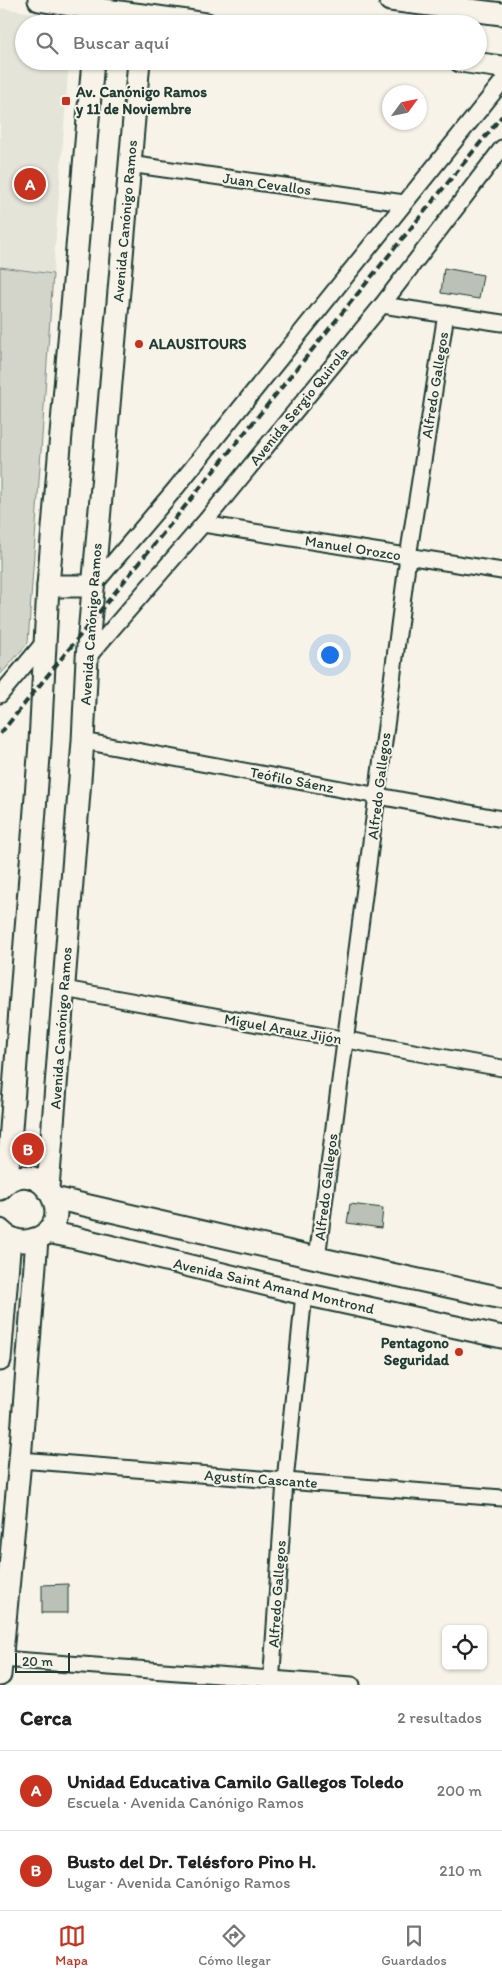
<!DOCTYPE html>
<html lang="es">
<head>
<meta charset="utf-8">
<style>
  body { margin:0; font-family:Itim,sans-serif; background:#f6f6f6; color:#222 }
  .controls { position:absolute; right:15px; bottom:15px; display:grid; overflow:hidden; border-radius:8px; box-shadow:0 1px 4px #0004 }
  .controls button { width:45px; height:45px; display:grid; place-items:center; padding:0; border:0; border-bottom:1px solid #e0e0e0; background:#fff; color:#222; font:25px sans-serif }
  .compass { position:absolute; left:382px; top:85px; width:45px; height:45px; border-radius:50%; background:#fff; box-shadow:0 1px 4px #0004; rotate:57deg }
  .scale { position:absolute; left:15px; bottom:12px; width:55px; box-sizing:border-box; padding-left:5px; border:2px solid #1f3d34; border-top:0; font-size:14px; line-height:18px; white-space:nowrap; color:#1f3d34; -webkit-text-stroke:4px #f7f3e8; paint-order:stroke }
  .you { position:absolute; left:329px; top:654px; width:18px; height:18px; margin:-12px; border:4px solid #fff; border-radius:50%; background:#1a73e8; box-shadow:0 0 0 8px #1a73e833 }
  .badge { display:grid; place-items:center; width:32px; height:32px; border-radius:50%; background:#c8321e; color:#fff; font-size:16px; font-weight:700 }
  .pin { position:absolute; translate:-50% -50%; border:2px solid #fff; box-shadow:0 1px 5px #0006 }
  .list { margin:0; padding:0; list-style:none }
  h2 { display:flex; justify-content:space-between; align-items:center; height:65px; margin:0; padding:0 20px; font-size:21px }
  h2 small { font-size:16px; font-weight:400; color:#767676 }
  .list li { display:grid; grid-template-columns:32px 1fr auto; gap:15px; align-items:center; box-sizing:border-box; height:80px; padding:0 20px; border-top:1px solid #e0e0e0 }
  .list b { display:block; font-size:19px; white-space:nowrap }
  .list p { margin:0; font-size:16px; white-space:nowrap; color:#767676 }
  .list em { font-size:16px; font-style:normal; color:#767676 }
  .icon { flex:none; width:28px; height:28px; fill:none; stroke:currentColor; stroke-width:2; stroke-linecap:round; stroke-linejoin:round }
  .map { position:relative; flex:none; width:502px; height:1685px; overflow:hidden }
  .search { position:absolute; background:#fff; box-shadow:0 1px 4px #0004; left:15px; right:15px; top:15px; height:55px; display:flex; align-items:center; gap:12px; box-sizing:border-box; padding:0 18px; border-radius:28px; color:#767676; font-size:19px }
  .sheet { height:225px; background:#fff }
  nav { display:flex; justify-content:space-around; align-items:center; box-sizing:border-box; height:70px; border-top:1px solid #e0e0e0; background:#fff; font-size:14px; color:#767676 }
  nav a { display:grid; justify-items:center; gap:2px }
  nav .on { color:#c8321e }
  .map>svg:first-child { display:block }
  .built { fill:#e5e4d9 }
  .green { fill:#d3d5ca; stroke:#79897f }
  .building { fill:#bbc1b6; stroke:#1f3d34 }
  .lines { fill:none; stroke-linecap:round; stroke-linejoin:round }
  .street-casing { stroke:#1f3d34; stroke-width:19 }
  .secondary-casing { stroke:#1f3d34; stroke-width:25 }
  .street { stroke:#f7f3e8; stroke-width:15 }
  .secondary { stroke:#f7f3e8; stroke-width:21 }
  .rail { stroke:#1f3d34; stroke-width:4; stroke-dasharray:8 4; stroke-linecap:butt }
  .poi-dot { fill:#c8321e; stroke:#f7f3e8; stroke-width:2 }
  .labels { text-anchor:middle; stroke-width:4; stroke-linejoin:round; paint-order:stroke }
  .poi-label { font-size:15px; font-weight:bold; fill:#1f3d34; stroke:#f7f3e8; text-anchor:start }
  .street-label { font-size:15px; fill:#1f3d34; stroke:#f7f3e8 }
</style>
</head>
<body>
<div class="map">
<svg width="502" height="1685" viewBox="0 0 502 1685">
  <rect width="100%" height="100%" fill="#f7f3e8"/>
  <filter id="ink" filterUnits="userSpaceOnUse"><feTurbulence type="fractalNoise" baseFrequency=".02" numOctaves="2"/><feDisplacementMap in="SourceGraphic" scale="10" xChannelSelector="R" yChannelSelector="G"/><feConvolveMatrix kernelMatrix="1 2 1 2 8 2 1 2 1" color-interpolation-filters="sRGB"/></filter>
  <g filter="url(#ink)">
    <path class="built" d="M 0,8 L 69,18 L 72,21 L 71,24 L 24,24 L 24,61 L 69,61 L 53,274 L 0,267 Z"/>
    <path class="green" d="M 0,267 L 53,274 L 28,643 L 0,675 Z"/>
    <g class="building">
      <path d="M 444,268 L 483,275 L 479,299 L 441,293 Z"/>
      <path d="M 350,1204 L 383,1208 L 381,1228 L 347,1223 Z"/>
      <path d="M 68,1584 L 68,1613 L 42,1613 L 42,1585 Z"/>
    </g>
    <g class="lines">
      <defs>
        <g id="street">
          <path d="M 129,164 L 404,203"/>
          <path d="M 382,305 L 502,323"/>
          <path d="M 203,524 L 502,571"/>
          <path d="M 93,586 L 176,488 L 502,82"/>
          <path d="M 87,658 L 203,524 L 382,305 L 502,148"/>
          <path d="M 0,695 L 45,641"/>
          <path d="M 83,741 L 502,819"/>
          <path d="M 64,989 L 502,1068"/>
          <path d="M 317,1258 L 408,557 L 446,314"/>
          <path d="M 20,1460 L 502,1498"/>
          <path d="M 1,1659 L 352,1685"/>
          <path d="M 271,1685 L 285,1481 L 304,1294"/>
        </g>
        <g id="secondary">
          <path d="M 39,0 C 95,10 151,15 207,24"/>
          <path d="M 390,0 L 502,14"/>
          <path d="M 460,61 L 502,67"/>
          <path d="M 48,586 L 93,586"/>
          <path d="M 7,1182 L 40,743 L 48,586 L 93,61"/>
          <path d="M 48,1188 L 83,741 L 87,658 L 139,61"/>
          <path d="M 0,1189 C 38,1145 86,1228 31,1240 C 20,1243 8,1239 0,1230"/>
          <path d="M 54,1198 L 317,1258 L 502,1298"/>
          <path d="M 47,1232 L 72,1237 L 304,1294 L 502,1337"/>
          <path d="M 0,1360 L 10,1238"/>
          <path d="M 0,1675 L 20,1460 L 37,1239"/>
        </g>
      </defs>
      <use href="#street" class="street-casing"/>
      <use href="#secondary" class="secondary-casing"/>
      <use href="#street" class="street"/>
      <use href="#secondary" class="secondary"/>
      <path class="rail" d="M 0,734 L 502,116"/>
    </g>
  </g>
  <g class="poi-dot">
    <rect x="61" y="96" width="10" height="10" rx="2.5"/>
    <circle cx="139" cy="344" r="5"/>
    <circle cx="459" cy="1352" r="5"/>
  </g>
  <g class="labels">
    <g class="poi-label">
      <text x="76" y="97">Av. Canónigo Ramos<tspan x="76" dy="17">y 11 de Noviembre</tspan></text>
      <text x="149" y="349">ALAUSITOURS</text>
      <text x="449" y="1348" text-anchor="end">Pentagono<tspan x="449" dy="17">Seguridad</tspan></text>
    </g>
    <g class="street-label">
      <text transform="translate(267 184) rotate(8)" y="5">Juan Cevallos</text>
      <text transform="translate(125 221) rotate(-85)" y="5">Avenida Canónigo Ramos</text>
      <text transform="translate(435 385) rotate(-81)" y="5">Alfredo Gallegos</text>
      <text transform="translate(299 406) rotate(-51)" y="5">Avenida Sergio Quirola</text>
      <text transform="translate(353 548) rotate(9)" y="5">Manuel Orozco</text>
      <text transform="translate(91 624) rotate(-86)" y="5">Avenida Canónigo Ramos</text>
      <text transform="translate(292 780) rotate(11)" y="5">Teófilo Sáenz</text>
      <text transform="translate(379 786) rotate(-83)" y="5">Alfredo Gallegos</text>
      <text transform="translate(61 1028) rotate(-86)" y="5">Avenida Canónigo Ramos</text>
      <text transform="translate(283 1029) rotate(10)" y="5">Miguel Arauz Jijón</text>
      <text transform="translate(326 1187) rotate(-83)" y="5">Alfredo Gallegos</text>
      <text transform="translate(274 1286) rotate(13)" y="5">Avenida Saint Amand Montrond</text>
      <text transform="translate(261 1479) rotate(4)" y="5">Agustín Cascante</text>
      <text transform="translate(277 1594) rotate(-86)" y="5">Alfredo Gallegos</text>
    </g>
  </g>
</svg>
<div class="controls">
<button><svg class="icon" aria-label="locate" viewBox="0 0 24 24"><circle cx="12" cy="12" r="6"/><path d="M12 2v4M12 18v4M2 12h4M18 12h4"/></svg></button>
</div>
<svg class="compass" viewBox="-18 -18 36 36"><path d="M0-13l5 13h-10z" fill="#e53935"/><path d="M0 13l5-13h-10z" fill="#767676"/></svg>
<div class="scale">20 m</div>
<div class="you"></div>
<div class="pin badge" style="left:30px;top:184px">A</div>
<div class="pin badge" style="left:28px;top:1149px">B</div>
<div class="search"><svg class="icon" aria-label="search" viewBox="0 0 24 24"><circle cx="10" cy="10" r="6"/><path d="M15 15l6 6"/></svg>Buscar aquí</div>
</div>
<section class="sheet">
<h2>Cerca<small>2 resultados</small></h2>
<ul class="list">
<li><span class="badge">A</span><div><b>Unidad Educativa Camilo Gallegos Toledo</b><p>Escuela · Avenida Canónigo Ramos</p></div><em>200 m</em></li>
<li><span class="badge">B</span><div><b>Busto del Dr. Telésforo Pino H.</b><p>Lugar · Avenida Canónigo Ramos</p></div><em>210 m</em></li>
</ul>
</section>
<nav>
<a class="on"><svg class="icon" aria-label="map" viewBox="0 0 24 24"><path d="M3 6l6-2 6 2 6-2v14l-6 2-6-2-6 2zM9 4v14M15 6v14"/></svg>Mapa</a>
<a><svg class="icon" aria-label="directions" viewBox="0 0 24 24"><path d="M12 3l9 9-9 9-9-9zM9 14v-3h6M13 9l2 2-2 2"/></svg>Cómo llegar</a>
<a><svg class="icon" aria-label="saved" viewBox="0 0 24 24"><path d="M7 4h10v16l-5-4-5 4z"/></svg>Guardados</a>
</nav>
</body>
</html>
